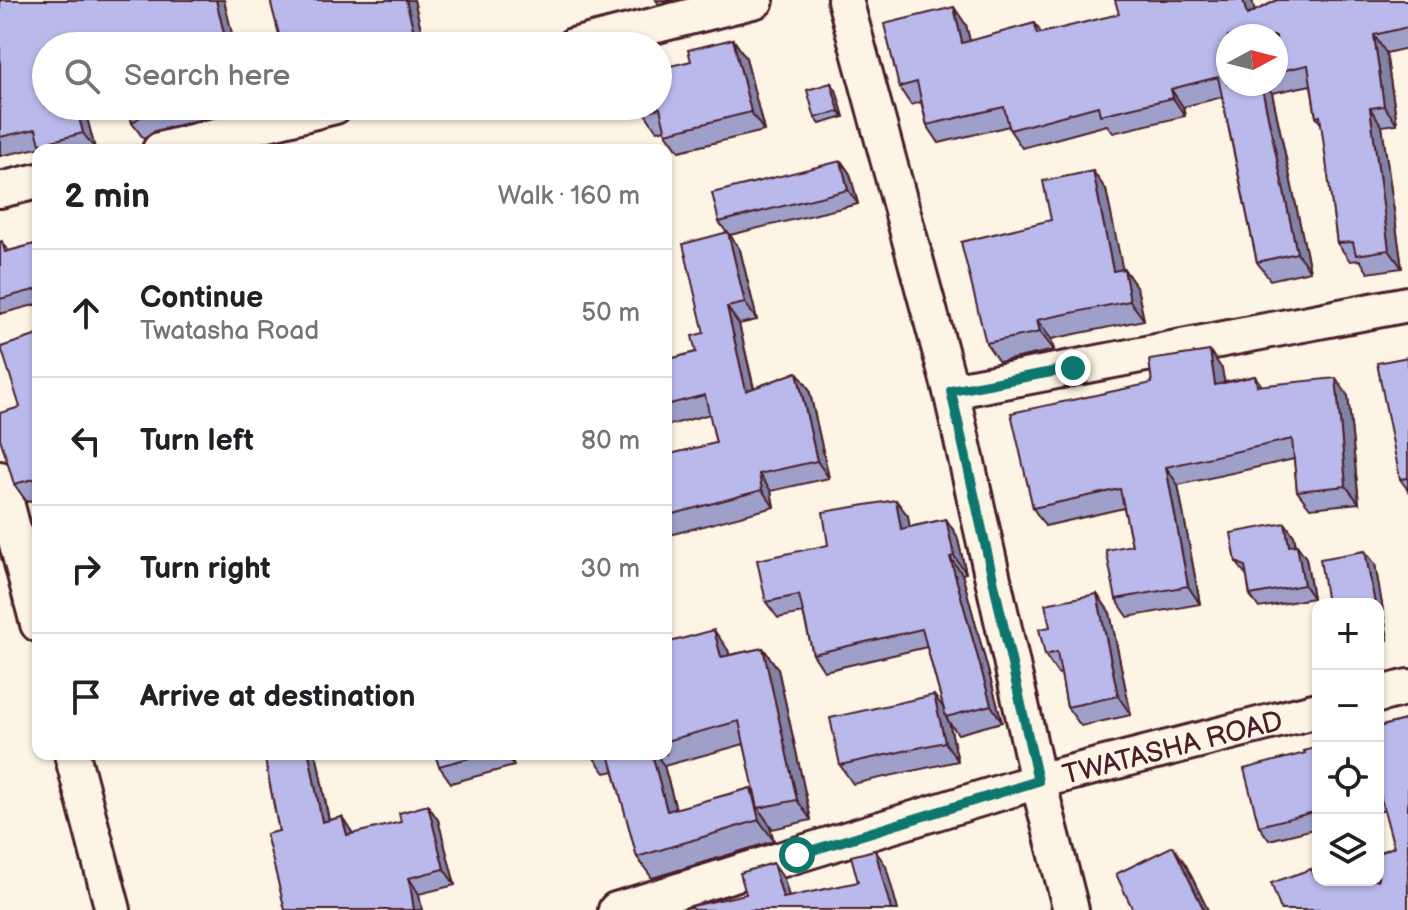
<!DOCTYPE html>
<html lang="en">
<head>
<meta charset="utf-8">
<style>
  body { margin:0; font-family:"Balsamiq Sans",sans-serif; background:#f2f2f2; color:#202124 }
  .controls { position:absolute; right:24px; bottom:24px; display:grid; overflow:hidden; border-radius:16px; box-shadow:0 2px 6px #0004 }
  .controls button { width:72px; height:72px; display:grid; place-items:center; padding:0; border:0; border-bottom:2px solid #e0e0e0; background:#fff; color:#202124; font:40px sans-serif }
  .compass { position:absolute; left:1216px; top:24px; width:72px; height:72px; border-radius:50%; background:#fff; box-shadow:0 2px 6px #0004; rotate:83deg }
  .stop { position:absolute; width:24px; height:24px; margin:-18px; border:6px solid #0f766e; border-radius:50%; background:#fff }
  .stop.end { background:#0f766e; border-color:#fff; box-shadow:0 2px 8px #0008 }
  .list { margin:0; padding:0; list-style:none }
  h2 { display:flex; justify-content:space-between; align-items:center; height:104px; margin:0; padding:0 32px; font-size:34px }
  h2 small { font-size:26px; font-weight:400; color:#757577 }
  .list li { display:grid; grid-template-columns:52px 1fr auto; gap:24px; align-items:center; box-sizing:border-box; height:128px; padding:0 32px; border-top:2px solid #e0e0e0 }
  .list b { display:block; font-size:30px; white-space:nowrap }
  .list p { margin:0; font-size:26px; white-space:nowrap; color:#757577 }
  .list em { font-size:26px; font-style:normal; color:#757577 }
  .icon { flex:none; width:44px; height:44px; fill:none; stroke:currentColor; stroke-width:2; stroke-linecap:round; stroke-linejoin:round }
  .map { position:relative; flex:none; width:1408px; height:910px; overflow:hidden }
  .search { position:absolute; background:#fff; box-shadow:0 2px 6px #0004; left:32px; top:32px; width:640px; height:88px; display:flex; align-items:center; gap:20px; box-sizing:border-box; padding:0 28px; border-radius:44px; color:#757577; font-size:30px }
  .panel { position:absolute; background:#fff; box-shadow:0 2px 6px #0004; left:32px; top:144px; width:640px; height:616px; border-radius:16px }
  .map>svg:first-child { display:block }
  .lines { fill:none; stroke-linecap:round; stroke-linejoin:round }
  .minor-casing { stroke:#4a1f2b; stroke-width:40 }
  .minor { stroke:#fcf5e5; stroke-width:34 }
  .wall { fill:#9fa0ca; stroke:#4a1f2b; stroke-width:2; fill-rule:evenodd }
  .shaded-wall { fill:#8282a4; stroke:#4a1f2b; stroke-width:2 }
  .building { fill:#b9baeb; stroke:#4a1f2b; stroke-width:2 }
  .route { stroke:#0f766e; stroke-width:10 }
  .labels { text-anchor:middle; stroke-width:7; stroke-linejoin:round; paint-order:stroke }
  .street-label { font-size:28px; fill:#4a1f2b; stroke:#fcf5e5 }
</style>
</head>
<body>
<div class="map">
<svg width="1408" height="910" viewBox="0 0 1408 910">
  <rect width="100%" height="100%" fill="#fcf5e5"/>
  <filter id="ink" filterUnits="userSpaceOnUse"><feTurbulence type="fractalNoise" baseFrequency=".0125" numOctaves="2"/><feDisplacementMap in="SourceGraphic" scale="16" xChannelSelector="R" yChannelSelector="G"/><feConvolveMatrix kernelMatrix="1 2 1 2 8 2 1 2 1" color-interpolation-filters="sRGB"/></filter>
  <g filter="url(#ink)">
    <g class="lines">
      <defs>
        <g id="minor">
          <path d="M 845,0 L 951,391 L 1038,781 L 1071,910"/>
          <path d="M 573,46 L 756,0"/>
          <path d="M 160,150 L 335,106"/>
          <path d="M 0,190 L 38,181"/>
          <path d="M 951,391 L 1408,304"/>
          <path d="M 0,479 L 38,624"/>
          <path d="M 1378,695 L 1408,687"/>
          <path d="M 72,754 L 113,910"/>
          <path id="s1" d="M 616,910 L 1038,781 L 1318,710"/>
        </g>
      </defs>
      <use href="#minor" class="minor-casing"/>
      <use href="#minor" class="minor"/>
    </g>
    <g class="wall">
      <path d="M 0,0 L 46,46 L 46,106 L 84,106 L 95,149 L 45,150 L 42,147 L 0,156 Z"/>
      <path d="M 414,0 L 425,46 L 282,46 Z"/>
      <path d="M 656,0 L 674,0 L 659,4 Z"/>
      <path d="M 1252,0 L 1254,11 L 1408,0 L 1408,48 L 1386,53 L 1397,124 L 1382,126 L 1402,268 L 1368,273 L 1360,260 L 1350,261 L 1337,243 L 1322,125 L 1316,117 L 1311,85 L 1272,93 L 1310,271 L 1270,280 L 1257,262 L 1222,97 L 1183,107 L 1185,116 L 1113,133 L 1107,125 L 1022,148 L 1010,130 L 1009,126 L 939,143 L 927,125 L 921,102 L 911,105 L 899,87 L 966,25 L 970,41 L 1035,23 L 1041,33 ZM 1276,36 L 1276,84 L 1228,84 Z"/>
      <path d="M 733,39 L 746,58 L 764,131 L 679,151 L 666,133 L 665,129 L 657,131 L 644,112 L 691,61 Z"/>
      <path d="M 831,83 L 836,90 L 844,117 L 820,124 L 815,118 Z"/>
      <path d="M 129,106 L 201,106 L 203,119 L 155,131 L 144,139 L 132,123 Z"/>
      <path d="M 841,161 L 850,174 L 858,204 L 730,235 L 740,250 L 757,320 L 739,324 L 754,388 L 797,372 L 809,389 L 829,478 L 771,491 L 774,507 L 666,536 L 666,360 L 696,352 L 704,333 L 727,233 L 719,222 ZM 710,414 L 716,443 L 672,454 L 666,426 Z"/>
      <path d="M 1106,190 L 1122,270 L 1124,269 L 1137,288 L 1144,320 L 1051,339 L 1054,350 L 999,362 L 986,343 L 1051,220 Z"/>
      <path d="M 0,242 L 9,251 L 35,244 L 38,248 L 38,304 L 0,314 Z"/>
      <path d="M 38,335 L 38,499 L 27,502 L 14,484 L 20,407 Z"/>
      <path d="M 1408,357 L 1408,490 L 1400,479 Z"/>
      <path d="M 1222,369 L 1224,382 L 1255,376 L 1262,386 L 1348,396 L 1359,503 L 1310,508 L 1297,491 L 1294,459 L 1178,485 L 1200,604 L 1128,617 L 1116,599 L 1132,545 L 1124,508 L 1045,526 L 1033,508 Z"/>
      <path d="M 908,516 L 909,527 L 946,519 L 957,536 L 966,573 L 962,574 L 1002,722 L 958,734 L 949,722 L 958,761 L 853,784 L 840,765 L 944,709 L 927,647 L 824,671 L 813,654 L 803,613 L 778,618 L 766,602 L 828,545 Z"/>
      <path d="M 1285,523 L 1294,536 L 1296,545 L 1306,558 L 1313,598 L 1259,608 L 1250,595 L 1247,576 L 1236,562 Z"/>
      <path d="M 1375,564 L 1388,640 L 1378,642 L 1378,604 Z"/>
      <path d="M 1097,594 L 1110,613 L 1131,715 L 1081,726 L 1067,707 L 1061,673 L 1058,674 L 1045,655 L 1050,627 Z"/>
      <path d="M 666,643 L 728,650 L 729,655 L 763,648 L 778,669 L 811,820 L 773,829 L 769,824 L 774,841 L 652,878 L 637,857 L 614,771 L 605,773 L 591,754 L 666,754 ZM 744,744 L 756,795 L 751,788 L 676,809 L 664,766 Z"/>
      <path d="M 1405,720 L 1408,725 L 1408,910 L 1281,910 L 1311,869 L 1315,874 L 1394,847 L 1385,810 L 1378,812 L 1378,727 Z"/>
      <path d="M 1318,747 L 1318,828 L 1269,840 L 1259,826 L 1305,753 Z"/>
      <path d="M 264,754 L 314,754 L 317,758 L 329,820 L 342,817 L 353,834 L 438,820 L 455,885 L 419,894 L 279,831 Z"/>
      <path d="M 435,754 L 510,754 L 514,766 L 451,783 L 439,766 Z"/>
    </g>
    <g class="shaded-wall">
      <path d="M 216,0 L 224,0 L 235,46 L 227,46 Z"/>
      <path d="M 406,0 L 414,0 L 425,46 L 424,46 L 414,32 Z"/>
      <path d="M 1243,0 L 1252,0 L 1260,33 L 1247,15 Z"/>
      <path d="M 954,7 L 966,25 L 975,61 L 962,43 Z"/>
      <path d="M 1374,35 L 1386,53 L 1397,124 L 1384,106 Z"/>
      <path d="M 733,39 L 746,58 L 764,131 L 751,112 Z"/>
      <path d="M 831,83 L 836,90 L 844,117 L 839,111 Z"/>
      <path d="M 1261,84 L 1265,84 L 1272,93 L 1310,271 L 1297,253 Z"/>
      <path d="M 1171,89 L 1183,107 L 1185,116 L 1173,98 Z"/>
      <path d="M 76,106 L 84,106 L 95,149 L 83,133 Z"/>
      <path d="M 194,106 L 201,106 L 203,119 Z"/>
      <path d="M 1370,108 L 1382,126 L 1402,268 L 1389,250 Z"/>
      <path d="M 841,161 L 850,174 L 858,204 L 848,190 Z"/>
      <path d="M 1093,171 L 1106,190 L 1127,290 L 1113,271 Z"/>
      <path d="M 728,232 L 740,250 L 757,320 L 745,303 Z"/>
      <path d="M 1124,269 L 1137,288 L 1144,320 L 1130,301 Z"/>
      <path d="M 727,307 L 739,324 L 758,408 L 746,391 Z"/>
      <path d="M 1037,320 L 1051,339 L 1054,350 L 1040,332 Z"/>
      <path d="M 1210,351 L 1222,369 L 1228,402 L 1215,385 Z"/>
      <path d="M 797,372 L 809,389 L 829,478 L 817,461 Z"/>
      <path d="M 1336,378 L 1348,396 L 1359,503 L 1346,486 Z"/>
      <path d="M 666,425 L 666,426 L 677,473 L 666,458 Z"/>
      <path d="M 1166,467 L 1178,485 L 1200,604 L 1188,586 Z"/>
      <path d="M 759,474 L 771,491 L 774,507 L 762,490 Z"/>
      <path d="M 896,500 L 908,516 L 913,546 L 901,529 Z"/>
      <path d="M 946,519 L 957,536 L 966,573 L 954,556 Z"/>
      <path d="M 1285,523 L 1294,536 L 1298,559 L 1289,546 Z"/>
      <path d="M 1297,545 L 1306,558 L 1313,598 L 1304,585 Z"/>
      <path d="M 1365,551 L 1375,564 L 1388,640 L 1379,627 L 1378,604 L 1375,604 Z"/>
      <path d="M 950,557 L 962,574 L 1002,722 L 991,705 Z"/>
      <path d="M 1097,594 L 1110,613 L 1131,715 L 1118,696 Z"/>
      <path d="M 714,630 L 728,650 L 736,678 L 721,657 Z"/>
      <path d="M 763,648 L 778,669 L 811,820 L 797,800 Z"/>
      <path d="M 934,695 L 948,714 L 946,717 L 949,722 L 958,761 L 945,742 Z"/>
      <path d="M 309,754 L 314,754 L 317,758 L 332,838 L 322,822 Z"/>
      <path d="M 505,754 L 510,754 L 514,766 Z"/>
      <path d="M 652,754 L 656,754 L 664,766 L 682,832 L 667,811 Z"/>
      <path d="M 751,788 L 764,807 L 758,808 L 769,824 L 774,841 L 759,820 Z"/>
      <path d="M 428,805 L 438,820 L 455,885 L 444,869 Z"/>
      <path d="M 342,817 L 352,832 L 357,850 L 347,835 Z"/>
      <path d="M 1173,846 L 1186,865 L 1208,910 L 1204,910 Z"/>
      <path d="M 875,850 L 886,866 L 898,910 L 891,910 Z"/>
      <path d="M 773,863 L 784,879 L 793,910 L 783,898 Z"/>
      <path d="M 409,878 L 419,894 L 422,910 L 414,910 Z"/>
    </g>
    <g class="building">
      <path d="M 0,0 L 216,0 L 227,46 L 46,46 L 46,106 L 76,106 L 83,133 L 40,144 L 36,129 L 0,137 Z"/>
      <path d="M 270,0 L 406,0 L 414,32 L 372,43 L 369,35 L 327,46 L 282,46 Z"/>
      <path d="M 1115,0 L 1243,0 L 1247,15 L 1277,0 L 1408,0 L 1408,27 L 1374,35 L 1384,106 L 1370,108 L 1389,250 L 1356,255 L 1353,242 L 1337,243 L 1320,116 L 1316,117 L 1308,65 L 1276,72 L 1276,36 L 1228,36 L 1228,84 L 1261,84 L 1297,253 L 1257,262 L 1218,77 L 1171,89 L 1173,98 L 1100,115 L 1098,106 L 1010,130 L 1004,107 L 927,125 L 917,82 L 899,87 L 884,24 L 954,7 L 962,43 L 1035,23 L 1037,34 L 1119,14 Z"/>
      <path d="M 733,39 L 751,112 L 666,133 L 660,108 L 644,112 L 642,106 L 658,106 L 658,69 L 691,61 L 688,50 Z"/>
      <path d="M 831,83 L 839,111 L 815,118 L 807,90 Z"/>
      <path d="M 129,106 L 176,106 L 144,114 L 132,123 Z"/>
      <path d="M 841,161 L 848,190 L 719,222 L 712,193 Z"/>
      <path d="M 1093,171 L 1113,271 L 1124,269 L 1130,301 L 1037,320 L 1040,332 L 986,343 L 961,242 L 1051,220 L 1043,181 Z"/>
      <path d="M 728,232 L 745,303 L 727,307 L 746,391 L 797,372 L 817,461 L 759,474 L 762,490 L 666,516 L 666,455 L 716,443 L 705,395 L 666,405 L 666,360 L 696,352 L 692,336 L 704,333 L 683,244 Z"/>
      <path d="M 2,241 L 5,252 L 35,244 L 38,255 L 38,289 L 0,299 L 0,242 Z"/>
      <path d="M 38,335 L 38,478 L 14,484 L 0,438 L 0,413 L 20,407 L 1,347 Z"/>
      <path d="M 1210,351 L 1215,385 L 1255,376 L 1257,386 L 1336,378 L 1346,486 L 1297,491 L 1292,439 L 1166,467 L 1188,586 L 1116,599 L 1106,550 L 1132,545 L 1120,489 L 1033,508 L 1011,413 L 1152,383 L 1149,360 Z"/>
      <path d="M 1408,357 L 1408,478 L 1400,479 L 1377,363 Z"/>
      <path d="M 896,500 L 901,529 L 946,519 L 954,556 L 950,557 L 991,705 L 946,717 L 922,629 L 813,654 L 799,595 L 766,602 L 757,560 L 828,545 L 823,512 Z"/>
      <path d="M 1285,523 L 1289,546 L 1297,545 L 1304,585 L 1250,595 L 1245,566 L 1236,562 L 1231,533 Z"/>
      <path d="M 1365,551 L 1375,604 L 1327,604 L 1320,559 Z"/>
      <path d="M 1097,594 L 1118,696 L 1067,707 L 1057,652 L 1045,655 L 1039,629 L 1050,627 L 1045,604 Z"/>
      <path d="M 714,630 L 721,657 L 763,648 L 797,800 L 758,808 L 739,721 L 666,741 L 666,643 Z"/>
      <path d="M 934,695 L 945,742 L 840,765 L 830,718 Z"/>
      <path d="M 1405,720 L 1408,733 L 1408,910 L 1281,910 L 1271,883 L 1311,869 L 1313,875 L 1318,873 L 1318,880 L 1378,880 L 1378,853 L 1394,847 L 1380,795 L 1378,795 L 1378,727 Z"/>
      <path d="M 1318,747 L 1318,811 L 1259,826 L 1244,769 L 1305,753 L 1304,751 Z"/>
      <path d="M 264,754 L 309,754 L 322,822 L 342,817 L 347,835 L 401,822 L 399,813 L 428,805 L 444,869 L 409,878 L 414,910 L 285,910 L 266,834 L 279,831 Z"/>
      <path d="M 435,754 L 484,754 L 439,766 Z"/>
      <path d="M 609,754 L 652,754 L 667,811 L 751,788 L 759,820 L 637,857 Z"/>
      <path d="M 1173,846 L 1204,910 L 1133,910 L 1116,874 Z"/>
      <path d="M 875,850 L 891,910 L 693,910 L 692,906 L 746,894 L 740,873 L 773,863 L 783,898 L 858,882 L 851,856 Z"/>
    </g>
  </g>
  <g class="lines" filter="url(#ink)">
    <path class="route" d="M 797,855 L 1038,781 L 951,391 L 1073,368"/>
  </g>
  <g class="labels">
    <g class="street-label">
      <text dy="10" stroke="none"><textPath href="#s1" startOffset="580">TWATASHA ROAD</textPath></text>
    </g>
  </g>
</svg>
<div class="controls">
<button>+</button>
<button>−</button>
<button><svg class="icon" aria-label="locate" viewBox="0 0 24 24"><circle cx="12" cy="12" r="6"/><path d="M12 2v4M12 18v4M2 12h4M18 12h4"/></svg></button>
<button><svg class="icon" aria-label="layers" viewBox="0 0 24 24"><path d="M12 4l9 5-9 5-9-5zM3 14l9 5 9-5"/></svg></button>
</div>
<svg class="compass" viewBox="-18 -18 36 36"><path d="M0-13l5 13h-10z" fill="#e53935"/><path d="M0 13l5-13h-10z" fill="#757577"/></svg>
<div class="stop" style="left:797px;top:855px"></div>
<div class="stop end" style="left:1073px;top:368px"></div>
<div class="search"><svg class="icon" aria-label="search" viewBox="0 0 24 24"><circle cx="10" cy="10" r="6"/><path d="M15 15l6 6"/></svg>Search here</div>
<section class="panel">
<h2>2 min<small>Walk · 160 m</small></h2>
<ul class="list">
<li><svg class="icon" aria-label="ahead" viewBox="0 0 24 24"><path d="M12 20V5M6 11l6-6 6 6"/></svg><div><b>Continue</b><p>Twatasha Road</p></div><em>50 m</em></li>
<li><svg class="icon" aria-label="left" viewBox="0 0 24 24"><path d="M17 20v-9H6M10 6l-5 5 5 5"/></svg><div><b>Turn left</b></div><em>80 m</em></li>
<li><svg class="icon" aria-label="right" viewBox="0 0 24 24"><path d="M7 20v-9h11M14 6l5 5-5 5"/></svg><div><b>Turn right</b></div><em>30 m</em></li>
<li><svg class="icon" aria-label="arrive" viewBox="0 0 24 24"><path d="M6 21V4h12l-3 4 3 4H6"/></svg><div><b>Arrive at destination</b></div></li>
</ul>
</section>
</div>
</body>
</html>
